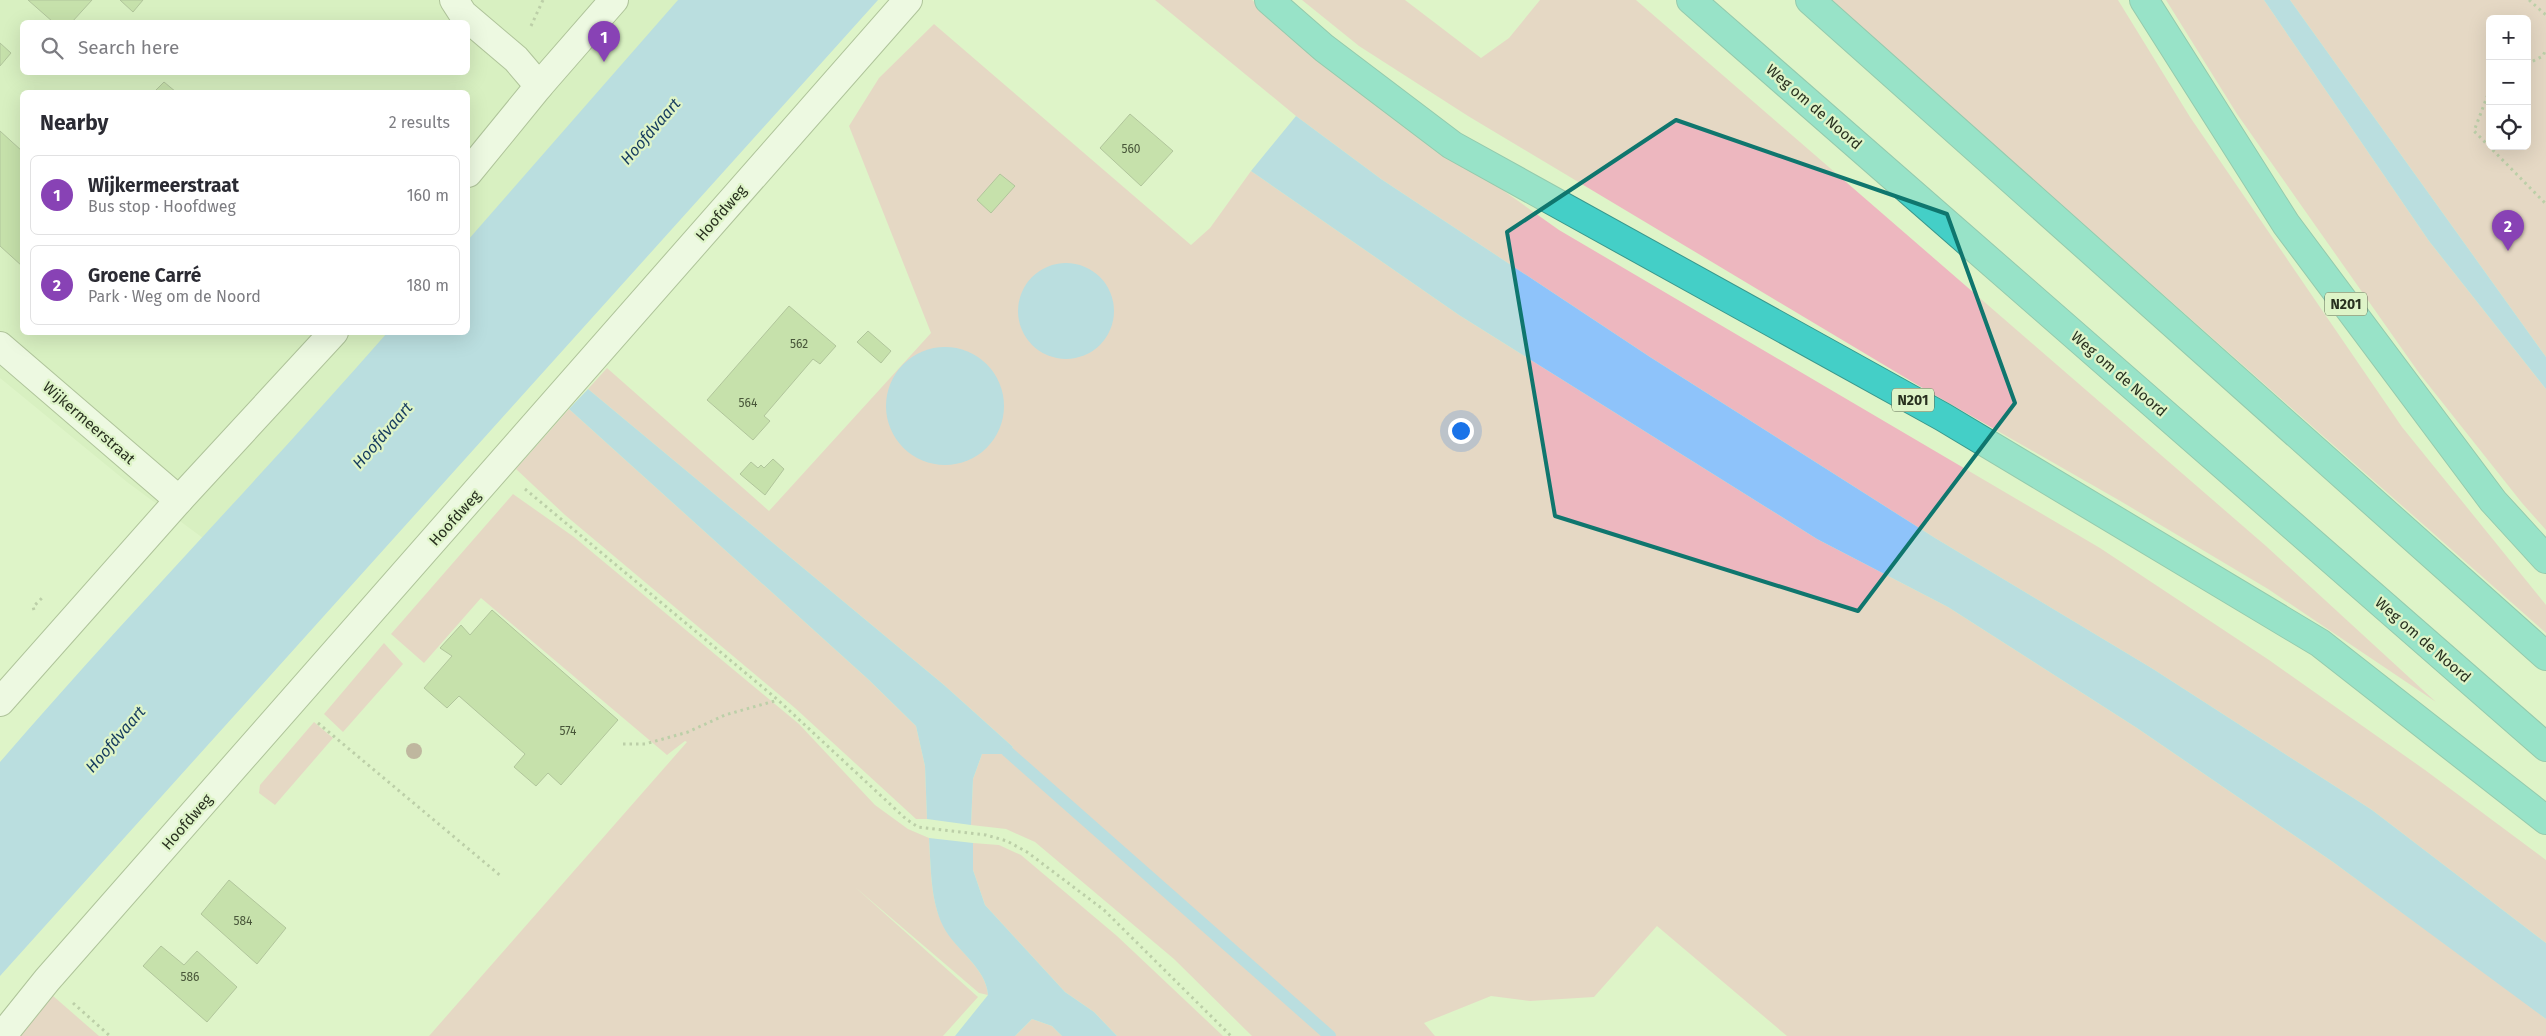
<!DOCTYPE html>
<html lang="en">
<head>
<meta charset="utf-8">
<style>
  body { margin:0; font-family:"Fira Sans",sans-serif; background:#f7f7f7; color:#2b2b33 }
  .controls { position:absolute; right:15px; top:15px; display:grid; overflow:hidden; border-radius:8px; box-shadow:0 5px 20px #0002 }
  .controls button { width:45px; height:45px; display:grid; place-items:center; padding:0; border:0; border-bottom:1px solid #e1e1e2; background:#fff; color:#2b2b33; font:25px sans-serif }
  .you { position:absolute; left:1460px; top:430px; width:18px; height:18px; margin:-12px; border:4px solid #fff; border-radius:50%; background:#1a73e8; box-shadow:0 0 0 8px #1a73e833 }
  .badge { display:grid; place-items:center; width:32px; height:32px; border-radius:50%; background:#8842b5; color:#fff; font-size:16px; font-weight:700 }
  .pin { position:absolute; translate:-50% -41px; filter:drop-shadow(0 1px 2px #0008) }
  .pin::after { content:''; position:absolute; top:26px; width:18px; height:15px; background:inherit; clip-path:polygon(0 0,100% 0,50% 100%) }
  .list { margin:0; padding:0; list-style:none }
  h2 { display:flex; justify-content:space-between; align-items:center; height:65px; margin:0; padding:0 20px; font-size:21px }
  h2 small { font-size:16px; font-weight:400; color:#7c7c81 }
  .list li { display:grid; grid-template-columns:32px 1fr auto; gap:15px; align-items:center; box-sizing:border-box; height:80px; margin:0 10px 10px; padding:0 10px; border:1px solid #e1e1e2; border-radius:8px }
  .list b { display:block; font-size:19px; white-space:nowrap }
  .list p { margin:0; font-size:16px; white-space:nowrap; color:#7c7c81 }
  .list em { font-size:16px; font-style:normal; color:#7c7c81 }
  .icon { flex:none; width:28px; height:28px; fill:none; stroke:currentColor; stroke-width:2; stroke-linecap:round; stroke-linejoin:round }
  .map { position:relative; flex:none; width:2546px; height:1036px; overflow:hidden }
  .search { position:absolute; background:#fff; box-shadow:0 5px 20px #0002; left:20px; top:20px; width:450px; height:55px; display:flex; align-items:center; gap:12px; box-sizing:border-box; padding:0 18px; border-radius:8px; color:#7c7c81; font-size:19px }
  .panel { position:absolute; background:#fff; box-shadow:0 5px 20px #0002; left:20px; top:90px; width:450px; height:245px; border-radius:8px }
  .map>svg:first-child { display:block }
  .built { fill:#d1eab8; fill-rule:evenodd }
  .green { fill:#edb7bf; fill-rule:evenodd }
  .water { fill:#8ec3fa }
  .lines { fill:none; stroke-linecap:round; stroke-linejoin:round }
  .stream { stroke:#8ec3fa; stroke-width:12 }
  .building { fill:#a9c987; stroke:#798c64 }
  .minor-casing { stroke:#758961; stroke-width:30 }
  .highway-casing { stroke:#3a978c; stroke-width:30 }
  .path { stroke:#92a281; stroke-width:3; stroke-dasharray:2.5 4; stroke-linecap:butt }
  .minor { stroke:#fff; stroke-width:28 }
  .highway { stroke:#44cfc7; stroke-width:28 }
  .tree { fill:#996e6d }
  .marked { fill:none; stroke:#0f766e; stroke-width:4; stroke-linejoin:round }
  .labels { text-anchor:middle; stroke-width:4.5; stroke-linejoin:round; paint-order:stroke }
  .number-label { font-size:12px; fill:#485639 }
  .shield { fill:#def4c8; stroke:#5f6b52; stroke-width:1 }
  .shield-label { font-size:14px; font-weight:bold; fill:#28301f }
  .street-label { font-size:15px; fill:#28301f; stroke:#def4c8 }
  .water-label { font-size:16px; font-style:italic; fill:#153b5e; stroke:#def4c8 }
</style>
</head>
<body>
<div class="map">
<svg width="2546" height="1036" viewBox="0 0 2546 1036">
  <rect width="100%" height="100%" fill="#def4c8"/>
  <path class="built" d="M 0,0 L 759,0 L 468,331 L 468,92 L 22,92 L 22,332 L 467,333 L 253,575 L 127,482 L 0,378 ZM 22,22 L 468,22 L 468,72 L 22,72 Z"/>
  <g class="green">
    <path d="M 1155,0 L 1252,0 L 1401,118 L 1559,230 L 2100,548 L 2269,660 L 2425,770 L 2546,860 L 2546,943 L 2372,810 L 2153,669 L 1935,538 L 1650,357 L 1381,179 L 1296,116 Z"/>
    <path d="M 1302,0 L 1405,0 L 1481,58 L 1509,38 L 1540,0 L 1636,0 L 2266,546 L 2436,702 L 2268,589 L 2122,502 L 1926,390 L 1468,116 L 1359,46 Z"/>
    <path d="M 1830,0 L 2118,0 L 2190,117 L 2402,427 L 2546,605 L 2546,633 Z"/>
    <path d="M 2166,0 L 2264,0 L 2429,241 L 2546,389 L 2546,530 L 2522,503 L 2419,373 L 2237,114 Z"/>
    <path d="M 2290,0 L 2546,0 L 2546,357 ZM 2490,19 L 2527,19 L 2527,146 L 2490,146 Z"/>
    <path d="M 934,24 L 1191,245 L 1210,228 L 1251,171 L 1459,315 L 1817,539 L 1948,607 L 2137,728 L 2333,862 L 2526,1003 L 2546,1019 L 2546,1036 L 1787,1036 L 1657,926 L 1594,997 L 1530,1001 L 1491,996 L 1424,1023 L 1435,1036 L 1252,1036 L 1174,959 L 1035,842 L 1006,829 L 971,825 L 973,779 L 982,754 L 1003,754 L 1013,747 L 944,685 L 588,389 L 607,368 L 769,511 L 931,333 L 849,126 L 879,78 Z"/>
    <path d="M 569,409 L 869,680 L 916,726 L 925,766 L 927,819 L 916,819 L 795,708 L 565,515 L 516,469 Z"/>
    <path d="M 513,494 L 574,537 L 799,724 L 875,805 L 908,829 L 929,838 C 931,867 930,899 943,925 C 955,950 986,967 988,995 L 979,993 L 855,887 L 978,997 L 943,1036 L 429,1036 L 687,742 L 685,741 L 667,755 L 481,598 L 424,663 L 391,634 Z"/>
    <path d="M 384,643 L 403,664 L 343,732 L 324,714 Z"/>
    <path d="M 314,722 L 333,738 L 275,805 L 259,793 L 260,785 Z"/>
    <path d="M 973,843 L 999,845 L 1021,855 L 1117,936 L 1223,1036 L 1117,1036 L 1094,1012 L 1065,992 L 985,905 L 973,870 Z"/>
    <path d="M 52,995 L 99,1036 L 17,1036 Z"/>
    <path d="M 1032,1019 L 1052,1026 L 1062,1036 L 1015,1036 Z"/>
  </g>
  <g class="water">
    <path d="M 678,0 L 878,0 L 0,976 L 0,762 C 126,616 260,478 387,333 L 468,332 L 468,240 Z"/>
    <path d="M 2264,0 L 2290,0 L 2546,357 L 2546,389 L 2429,241 Z"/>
    <path d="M 1296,116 L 1381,179 L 1650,357 L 1935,538 L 2153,669 L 2372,810 L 2546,943 L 2546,1019 L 2333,862 L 2137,728 L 1948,607 L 1817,539 L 1459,315 L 1251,171 Z"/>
    <circle cx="1066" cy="311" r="48"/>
    <circle cx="945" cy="406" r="59"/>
    <path d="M 588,389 L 944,685 L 1013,747 L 1003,754 L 982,754 L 973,779 L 971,825 L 927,819 L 925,766 L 916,726 L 869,680 L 569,409 Z"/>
    <path d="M 929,838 L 973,843 L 973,870 L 985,905 L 1065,992 L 1094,1012 L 1117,1036 L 1062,1036 L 1052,1026 L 1032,1019 L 1015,1036 L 955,1036 L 988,995 C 986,967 955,950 943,926 C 930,899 931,867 929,838 Z"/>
  </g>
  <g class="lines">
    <path class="stream" d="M 1007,751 L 1330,1036"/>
  </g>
  <g class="building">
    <path d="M 28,0 L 92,0 L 72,22 L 53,22 Z"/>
    <path d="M 120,0 L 143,0 L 133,12 Z"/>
    <path d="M 0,43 L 11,53 L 0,66 Z"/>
    <path d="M 164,82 L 176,92 L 154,92 Z"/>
    <path d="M 1130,114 L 1173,151 L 1141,186 L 1100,148 Z"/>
    <path d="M 0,131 L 22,151 L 22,266 L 0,246 Z"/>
    <path d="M 1000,174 L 1015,186 L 991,213 L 977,200 Z"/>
    <path d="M 789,306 L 836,346 L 820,364 L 813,359 L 764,416 L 770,421 L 753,440 L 707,400 Z"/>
    <path d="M 868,331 L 891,351 L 881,363 L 857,342 Z"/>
    <path d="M 773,459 L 784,469 L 765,495 L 740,474 L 751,462 L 758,468 L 761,465 L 764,468 Z"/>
    <path d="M 492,610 L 618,720 L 561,785 L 548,773 L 536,786 L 514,767 L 525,754 L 459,696 L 447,708 L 424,688 L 452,656 L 440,648 L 461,625 L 470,635 Z"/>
    <path d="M 229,880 L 286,928 L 257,964 L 201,914 Z"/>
    <path d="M 161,946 L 184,965 L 197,951 L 237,987 L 207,1022 L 143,966 Z"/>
  </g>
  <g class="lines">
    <defs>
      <g id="minor">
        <path d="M 454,0 L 463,14 L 516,59 L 539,86"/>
        <path d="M 468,173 L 539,86 L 614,0"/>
        <path d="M 0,346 L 179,500"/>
        <path d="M 0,702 L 179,500 L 334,332"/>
        <path d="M 2,1036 L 47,980 L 908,0"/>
      </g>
      <g id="highway">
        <path d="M 1269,0 L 1324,48 L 1452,145 L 1943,417 L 2320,643 L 2546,820"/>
        <path d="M 1691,0 L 2546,747"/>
        <path d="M 1810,0 L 2546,656"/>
        <path d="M 2144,0 L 2286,224 L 2493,501 L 2546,559"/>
      </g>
    </defs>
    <use href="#minor" class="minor-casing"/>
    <use href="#highway" class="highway-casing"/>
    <g class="path">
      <path d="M 2529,0 L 2546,15"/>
      <path d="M 531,26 L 543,0"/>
      <path d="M 2527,64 L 2543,56 L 2546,49"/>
      <path d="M 2490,89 L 2474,131 L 2546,204"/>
      <path d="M 525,489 L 778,700 L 906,819 L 918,827 L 986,835 L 1007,841 L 1027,852 L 1104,910 L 1231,1036"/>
      <path d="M 34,610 L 33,607 L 44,596"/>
      <path d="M 318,723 L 502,877"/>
      <path d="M 623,744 L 645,744 L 688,732 L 725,715 L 778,700"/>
      <path d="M 73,1003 L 110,1036"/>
    </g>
    <use href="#minor" class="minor"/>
    <use href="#highway" class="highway"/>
  </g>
  <circle class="tree" cx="414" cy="751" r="8"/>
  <path d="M0 0H2546V1036H0ZM 1676,120 L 1947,214 L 2015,403 L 1858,611 L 1555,516 L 1507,232 Z" fill="#def4c8" fill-opacity=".55" fill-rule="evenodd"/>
  <path class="marked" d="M 1676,120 L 1947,214 L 2015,403 L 1858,611 L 1555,516 L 1507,232 Z"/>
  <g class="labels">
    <g class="number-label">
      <text x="1131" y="153">560</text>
      <text x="799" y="348">562</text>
      <text x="748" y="407">564</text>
      <text x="568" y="735">574</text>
      <text x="243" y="925">584</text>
      <text x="190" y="981">586</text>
    </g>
    <g class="shield">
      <rect x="2325" y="292.5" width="42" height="23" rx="4"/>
      <rect x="1892" y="388.5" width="42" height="23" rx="4"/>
    </g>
    <g class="shield-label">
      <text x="2346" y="309">N201</text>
      <text x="1913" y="405">N201</text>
    </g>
    <g class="street-label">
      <text transform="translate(1814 107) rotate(41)" y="5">Weg om de Noord</text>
      <text transform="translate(721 213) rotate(-49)" y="5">Hoofdweg</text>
      <text transform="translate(2119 374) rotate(41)" y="5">Weg om de Noord</text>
      <text transform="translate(89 423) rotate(41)" y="5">Wijkermeerstraat</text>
      <text transform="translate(455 518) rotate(-48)" y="5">Hoofdweg</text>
      <text transform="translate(2423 640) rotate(41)" y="5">Weg om de Noord</text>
      <text transform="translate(187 822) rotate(-49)" y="5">Hoofdweg</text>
    </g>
    <g class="water-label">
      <text transform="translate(650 131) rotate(-49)" y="6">Hoofdvaart</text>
      <text transform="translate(382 435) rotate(-49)" y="6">Hoofdvaart</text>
      <text transform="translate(115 739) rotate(-49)" y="6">Hoofdvaart</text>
    </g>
  </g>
</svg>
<div class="controls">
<button>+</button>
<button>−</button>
<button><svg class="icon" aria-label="locate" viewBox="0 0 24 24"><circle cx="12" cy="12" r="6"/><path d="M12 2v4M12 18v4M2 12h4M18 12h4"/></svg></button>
</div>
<div class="you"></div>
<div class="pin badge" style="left:604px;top:62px">1</div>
<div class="pin badge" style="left:2508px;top:251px">2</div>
<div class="search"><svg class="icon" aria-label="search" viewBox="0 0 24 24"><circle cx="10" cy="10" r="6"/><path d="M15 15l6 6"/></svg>Search here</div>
<section class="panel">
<h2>Nearby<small>2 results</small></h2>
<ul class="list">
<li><span class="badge">1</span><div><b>Wijkermeerstraat</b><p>Bus stop · Hoofdweg</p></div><em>160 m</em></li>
<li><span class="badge">2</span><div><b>Groene Carré</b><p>Park · Weg om de Noord</p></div><em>180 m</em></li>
</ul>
</section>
</div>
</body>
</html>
